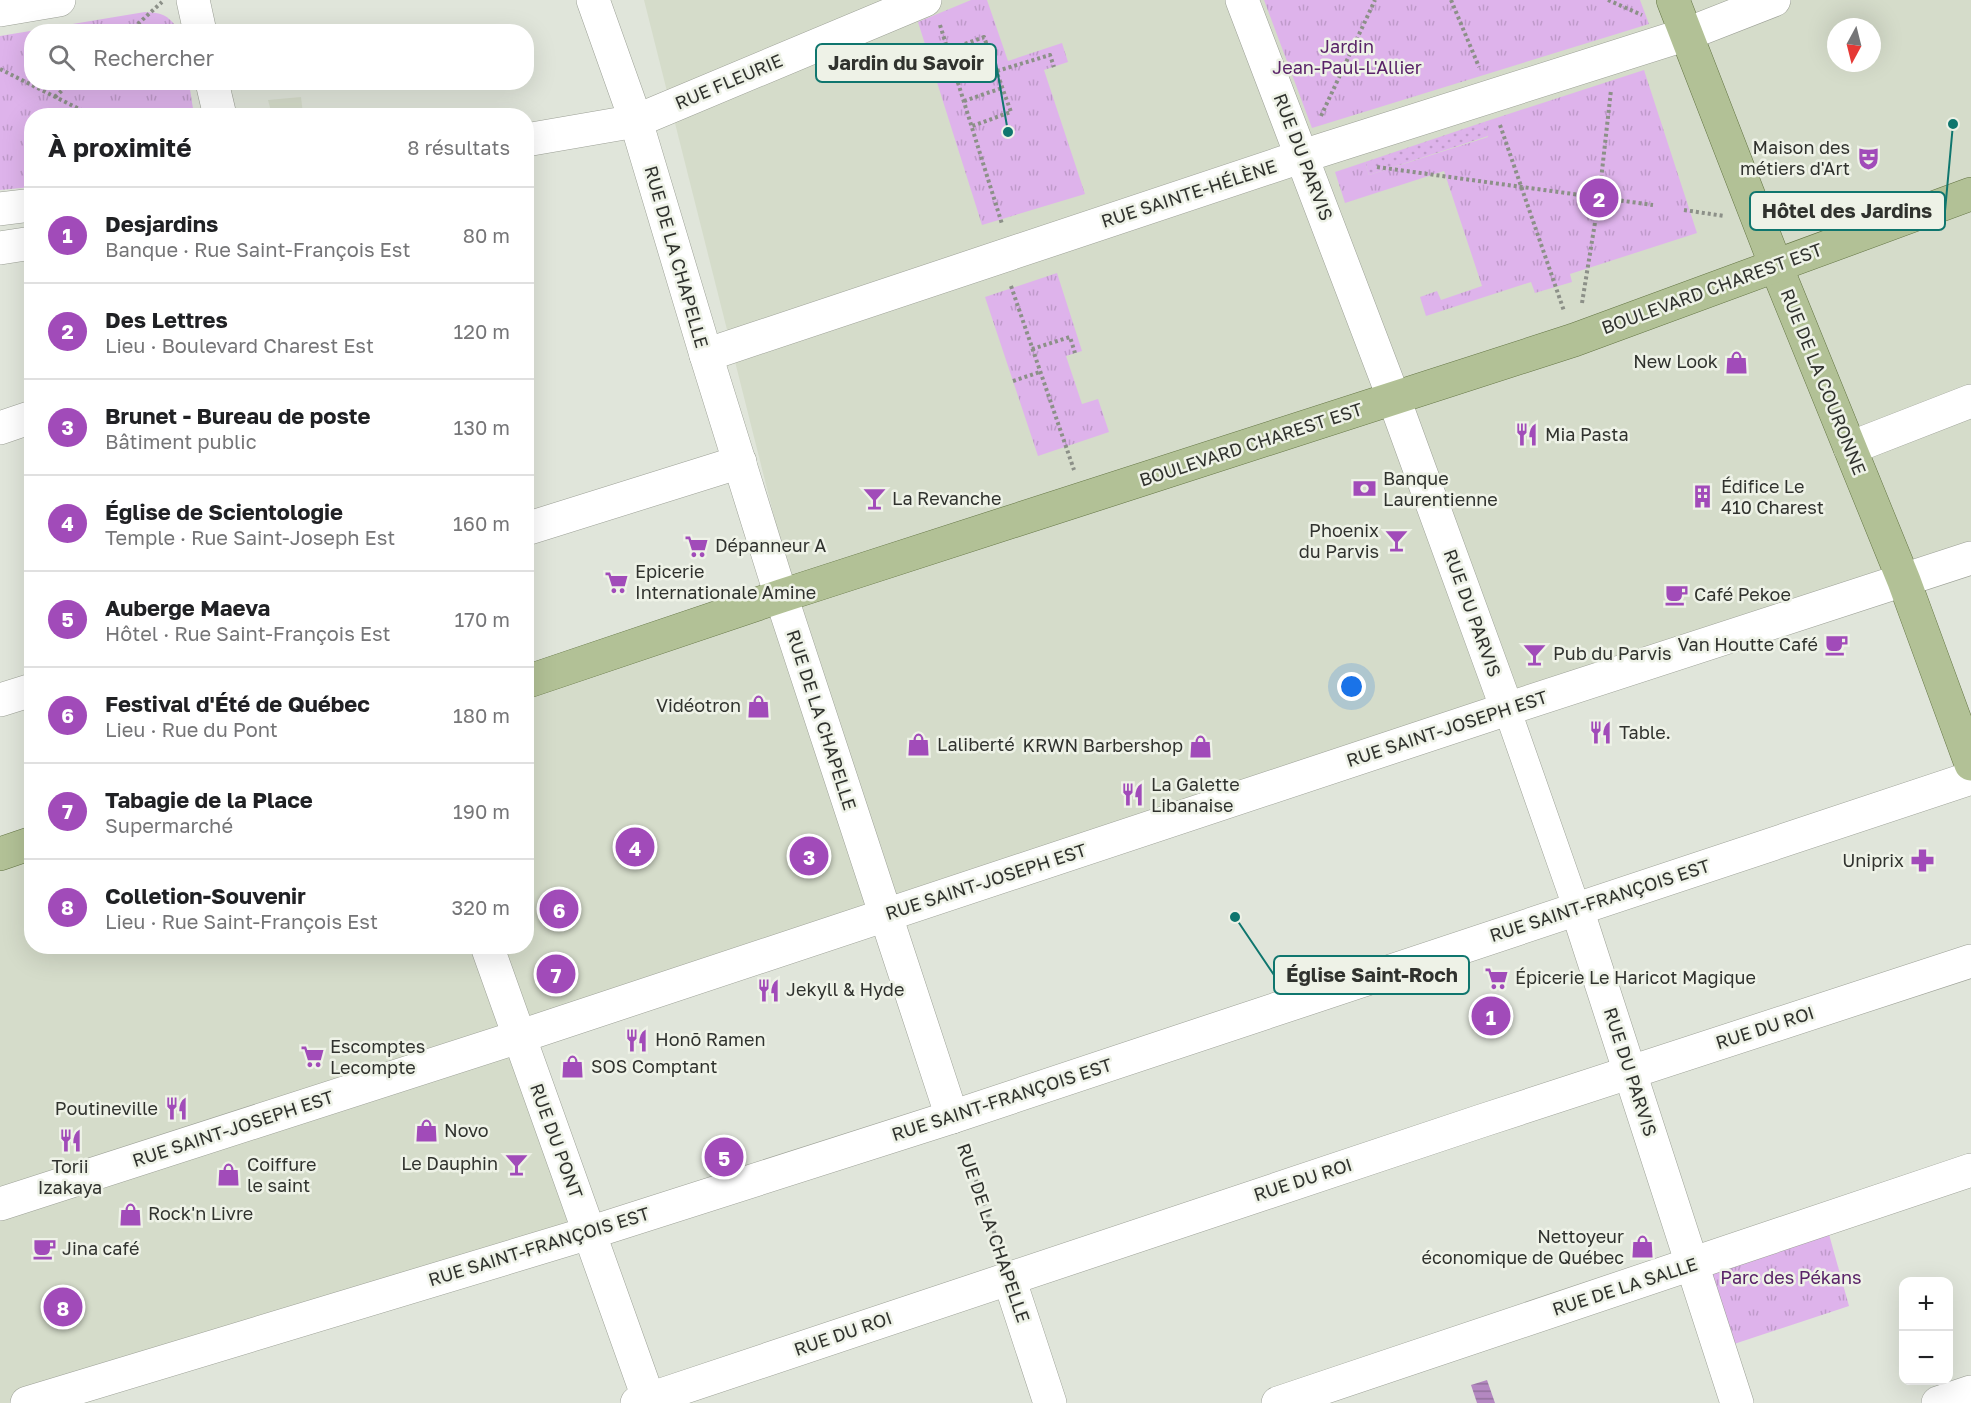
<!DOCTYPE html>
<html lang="fr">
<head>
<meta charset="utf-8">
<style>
  body { margin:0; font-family:"Golos Text",sans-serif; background:#f6f6f6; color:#202124 }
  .controls { position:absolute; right:18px; bottom:18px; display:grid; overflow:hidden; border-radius:12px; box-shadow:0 6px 24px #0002 }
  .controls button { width:54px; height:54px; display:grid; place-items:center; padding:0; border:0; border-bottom:2px solid #e0e0e0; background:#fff; color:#202124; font:30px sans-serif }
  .compass { position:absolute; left:1827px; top:18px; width:54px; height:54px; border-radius:50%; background:#fff; box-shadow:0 6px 24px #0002; rotate:187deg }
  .you { position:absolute; left:1352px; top:687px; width:21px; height:21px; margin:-15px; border:4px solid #fff; border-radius:50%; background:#1a73e8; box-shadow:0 0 0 9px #1a73e833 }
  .badge { display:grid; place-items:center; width:39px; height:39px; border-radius:50%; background:#a14bb9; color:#fff; font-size:20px; font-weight:700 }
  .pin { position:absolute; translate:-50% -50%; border:3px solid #fff; box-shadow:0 2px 6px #0006 }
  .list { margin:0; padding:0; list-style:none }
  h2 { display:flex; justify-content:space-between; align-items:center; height:78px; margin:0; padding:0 24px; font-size:26px }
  h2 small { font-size:20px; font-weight:400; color:#757577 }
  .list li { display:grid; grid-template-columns:39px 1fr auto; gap:18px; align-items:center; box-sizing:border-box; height:96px; padding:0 24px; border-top:2px solid #e0e0e0 }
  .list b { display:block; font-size:22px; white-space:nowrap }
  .list p { margin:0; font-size:20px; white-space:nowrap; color:#757577 }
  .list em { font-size:20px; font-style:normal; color:#757577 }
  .icon { flex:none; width:33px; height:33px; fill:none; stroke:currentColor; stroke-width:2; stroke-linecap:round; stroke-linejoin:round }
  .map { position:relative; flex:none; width:1971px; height:1403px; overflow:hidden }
  .search { position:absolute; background:#fff; box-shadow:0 6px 24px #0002; left:24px; top:24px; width:510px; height:66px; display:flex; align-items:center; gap:15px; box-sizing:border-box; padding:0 21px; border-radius:24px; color:#757577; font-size:22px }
  .panel { position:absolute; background:#fff; box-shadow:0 6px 24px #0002; left:24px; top:108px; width:510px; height:846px; border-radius:24px }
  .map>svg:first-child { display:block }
  .built { fill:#d5dcca; fill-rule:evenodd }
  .grass { fill:url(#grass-dots) }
  .park { fill:url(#park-tufts) }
  .water { fill:url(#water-rules) }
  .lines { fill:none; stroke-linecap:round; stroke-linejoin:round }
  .pedestrian-casing { stroke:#9ca096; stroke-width:28 }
  .minor-casing { stroke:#9ca096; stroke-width:34 }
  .primary-casing { stroke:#637444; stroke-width:34 }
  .path { stroke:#8c9088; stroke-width:4; stroke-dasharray:3 3; stroke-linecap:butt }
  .pedestrian { stroke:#fff; stroke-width:27 }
  .minor { stroke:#fff; stroke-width:33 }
  .primary { stroke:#b2c196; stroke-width:33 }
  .labels { text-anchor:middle; stroke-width:5; stroke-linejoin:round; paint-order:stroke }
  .park-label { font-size:18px; fill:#592268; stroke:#eef2e7 }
  .street-label { font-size:18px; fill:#30322e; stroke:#eef2e7 }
  .poi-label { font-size:18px; fill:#30322e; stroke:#eef2e7; text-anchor:start }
  .leader { fill:none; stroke:#0f766e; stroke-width:2 }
  .callout-dot { fill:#0f766e; stroke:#eef2e7; stroke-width:2 }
  .callout { fill:#eef2e7; stroke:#0f766e; stroke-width:2 }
  .callout-label { font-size:20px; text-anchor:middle; font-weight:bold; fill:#30322e }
</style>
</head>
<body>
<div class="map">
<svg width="1971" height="1403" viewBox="0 0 1971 1403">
  <defs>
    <pattern id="grass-dots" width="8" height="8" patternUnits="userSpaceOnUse" patternTransform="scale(1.5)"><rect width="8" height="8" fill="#deb3eb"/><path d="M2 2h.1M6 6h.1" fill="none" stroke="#bf9aca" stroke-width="1.8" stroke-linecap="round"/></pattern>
    <pattern id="park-tufts" width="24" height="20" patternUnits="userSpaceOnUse" patternTransform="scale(1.5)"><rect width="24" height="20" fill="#deb3eb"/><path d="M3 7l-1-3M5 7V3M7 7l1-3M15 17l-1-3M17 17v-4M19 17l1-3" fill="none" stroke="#bf9aca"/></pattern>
    <pattern id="water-rules" width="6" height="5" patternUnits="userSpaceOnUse" patternTransform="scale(1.5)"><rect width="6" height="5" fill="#b488c1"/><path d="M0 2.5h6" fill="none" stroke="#93709d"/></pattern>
  </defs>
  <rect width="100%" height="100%" fill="#e0e5da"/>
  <g class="built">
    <path d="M 644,0 L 1971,0 L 1971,559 L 519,1037 L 589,1233 L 27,1403 L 0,1403 L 0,854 L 31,844 L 32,946 L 526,946 L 527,682 L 793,592 ZM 1836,27 L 1872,27 L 1872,63 L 1836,63 Z"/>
    <path d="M 301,97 L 303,114 L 311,113 L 311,115 L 272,115 L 268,100 Z"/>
  </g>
  <path class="grass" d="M 1484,122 L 1488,136 L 1369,175 L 1365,162 Z"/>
  <g class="park">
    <path d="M 971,0 L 987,0 L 1008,61 L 1062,43 L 1068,62 L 1044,70 L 1085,194 L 982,225 L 918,22 Z"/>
    <path d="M 1264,0 L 1640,0 L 1649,24 L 1312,128 Z"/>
    <path d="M 145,12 C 165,13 168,16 180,31 L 32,32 L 32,82 L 189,83 L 194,115 L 32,116 L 31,187 L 0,190 L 0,36 Z"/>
    <path d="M 1644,70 L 1697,233 L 1570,274 L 1572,282 L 1535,293 L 1531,282 L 1426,316 L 1420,297 L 1437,291 L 1441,300 L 1482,286 L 1444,171 L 1345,203 L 1335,172 L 1365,162 L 1369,175 L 1488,137 L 1484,122 Z"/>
    <path d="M 1057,273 L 1082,351 L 1066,356 L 1082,404 L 1098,399 L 1109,432 L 1038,456 L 985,297 Z"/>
    <path d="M 1825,1220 L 1849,1306 L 1719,1349 L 1693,1265 Z"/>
  </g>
  <path class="water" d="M 1487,1380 L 1495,1403 L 1477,1403 L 1471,1385 Z"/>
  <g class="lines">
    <defs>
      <path id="pedestrian" d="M 1507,709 L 1577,909"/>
      <g id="minor">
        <path d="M 193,0 L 200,32"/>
        <path d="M 593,0 L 636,121 L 706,355 L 781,596 L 952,1117"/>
        <path d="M 1242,0 L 1394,399 L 1507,709"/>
        <path d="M 0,10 L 59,0"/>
        <path d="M 212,82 L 220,116"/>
        <path d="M 526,140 L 636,121 L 925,0"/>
        <path d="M 0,209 L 32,205"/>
        <path d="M 0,248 L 32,243"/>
        <path d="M 706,355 L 1303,156 L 1687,34 L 1774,0"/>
        <path d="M 0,428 L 32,417"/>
        <path d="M 1850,448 L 1971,401"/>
        <path d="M 526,529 L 740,462"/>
        <path d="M 0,700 L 32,690"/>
        <path d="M 1577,909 L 1737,1403"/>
        <path d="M 487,946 L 650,1403"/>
        <path d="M 0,1204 L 518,1037 L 1507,709 L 1971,558"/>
        <path d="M 1009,1278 L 1050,1403"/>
        <path d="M 27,1403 L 589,1233 L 952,1117 L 1971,778"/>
        <path d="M 637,1403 L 1481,1121 L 1971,961"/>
        <path d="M 1278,1403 L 1971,1170"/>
        <path d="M 1938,1403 L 1971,1392"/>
      </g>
      <g id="primary">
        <path d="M 1673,0 L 1776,266 L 1904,581 L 1971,764"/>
        <path d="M 526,682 L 781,596 L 1574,340 L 1971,194"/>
        <path d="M 0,854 L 32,843"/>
      </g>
    </defs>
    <use href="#pedestrian" class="pedestrian-casing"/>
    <use href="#minor" class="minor-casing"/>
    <use href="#primary" class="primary-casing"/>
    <g class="path">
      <path d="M 1451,0 L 1479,67"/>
      <path d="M 1608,0 L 1642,15"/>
      <path d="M 940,25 L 1002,224"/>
      <path d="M 129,32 L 162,2"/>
      <path d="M 948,50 L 984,37 L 1011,112 L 972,126"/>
      <path d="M 0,69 L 93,116"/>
      <path d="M 997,71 L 1050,55 L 1054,67"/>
      <path d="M 957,78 L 995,67"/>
      <path d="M 55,97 L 71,82"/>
      <path d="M 964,101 L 1002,88"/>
      <path d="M 1321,116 L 1375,0"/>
      <path d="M 1500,125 L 1564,311"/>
      <path d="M 1377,167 L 1653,205"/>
      <path d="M 1684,210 L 1724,216"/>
      <path d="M 1011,286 L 1074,470"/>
      <path d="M 1582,303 L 1599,198 L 1611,90"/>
      <path d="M 1032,349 L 1070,337 L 1075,353"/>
      <path d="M 1013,381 L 1040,372"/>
      <path d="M 964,1146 L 1000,1249"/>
    </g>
    <use href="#pedestrian" class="pedestrian"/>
    <use href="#minor" class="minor"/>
    <use href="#primary" class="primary"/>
  </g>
  <defs>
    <symbol id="theatre-bare" viewBox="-9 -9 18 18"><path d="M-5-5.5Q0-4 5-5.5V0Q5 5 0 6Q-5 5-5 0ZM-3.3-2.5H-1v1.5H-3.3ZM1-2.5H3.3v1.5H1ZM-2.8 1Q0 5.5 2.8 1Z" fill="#a14bb9" stroke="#eef2e7" stroke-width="2.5" paint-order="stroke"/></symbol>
    <symbol id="shop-bare" viewBox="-9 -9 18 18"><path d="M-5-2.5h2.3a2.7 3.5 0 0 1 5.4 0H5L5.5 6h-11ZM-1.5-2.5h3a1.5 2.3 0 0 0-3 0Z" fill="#a14bb9" stroke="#eef2e7" stroke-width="2.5" paint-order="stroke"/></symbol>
    <symbol id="restaurant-bare" viewBox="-9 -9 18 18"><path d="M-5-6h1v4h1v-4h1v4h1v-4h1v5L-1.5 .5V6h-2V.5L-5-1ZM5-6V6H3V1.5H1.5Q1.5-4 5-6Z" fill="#a14bb9" stroke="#eef2e7" stroke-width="2.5" paint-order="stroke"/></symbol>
    <symbol id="bank-bare" viewBox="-9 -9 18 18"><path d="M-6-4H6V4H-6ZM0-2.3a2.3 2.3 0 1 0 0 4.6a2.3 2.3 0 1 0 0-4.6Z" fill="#a14bb9" stroke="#eef2e7" stroke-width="2.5" paint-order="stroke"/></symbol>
    <symbol id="building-bare" viewBox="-9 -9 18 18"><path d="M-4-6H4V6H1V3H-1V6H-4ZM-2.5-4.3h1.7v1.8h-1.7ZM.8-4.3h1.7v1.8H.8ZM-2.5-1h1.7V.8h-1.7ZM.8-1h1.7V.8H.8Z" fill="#a14bb9" stroke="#eef2e7" stroke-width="2.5" paint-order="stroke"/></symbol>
    <symbol id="bar-bare" viewBox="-9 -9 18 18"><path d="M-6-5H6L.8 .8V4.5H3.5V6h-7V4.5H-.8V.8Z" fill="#a14bb9" stroke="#eef2e7" stroke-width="2.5" paint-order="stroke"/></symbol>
    <symbol id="supermarket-bare" viewBox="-9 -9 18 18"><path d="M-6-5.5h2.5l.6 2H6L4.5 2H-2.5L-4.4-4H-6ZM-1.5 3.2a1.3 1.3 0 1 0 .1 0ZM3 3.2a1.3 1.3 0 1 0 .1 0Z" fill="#a14bb9" stroke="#eef2e7" stroke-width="2.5" paint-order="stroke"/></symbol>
    <symbol id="cafe-bare" viewBox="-9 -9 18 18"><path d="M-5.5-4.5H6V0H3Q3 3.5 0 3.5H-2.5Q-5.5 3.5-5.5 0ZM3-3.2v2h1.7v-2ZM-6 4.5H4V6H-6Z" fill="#a14bb9" stroke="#eef2e7" stroke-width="2.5" paint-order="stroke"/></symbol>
    <symbol id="pharmacy-bare" viewBox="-9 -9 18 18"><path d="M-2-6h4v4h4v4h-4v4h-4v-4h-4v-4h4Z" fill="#a14bb9" stroke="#eef2e7" stroke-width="2.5" paint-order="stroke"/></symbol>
  </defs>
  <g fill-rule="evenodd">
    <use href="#theatre-bare" x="1852" y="142" width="33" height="33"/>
    <use href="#shop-bare" x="1720" y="346" width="33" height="33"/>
    <use href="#restaurant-bare" x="1510" y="418" width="33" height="33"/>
    <use href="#bank-bare" x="1348" y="472" width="33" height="33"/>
    <use href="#building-bare" x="1686" y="480" width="33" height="33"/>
    <use href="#bar-bare" x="858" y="482" width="33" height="33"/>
    <use href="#bar-bare" x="1380" y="524" width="33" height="33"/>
    <use href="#supermarket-bare" x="680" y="530" width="33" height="33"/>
    <use href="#supermarket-bare" x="600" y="566" width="33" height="33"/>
    <use href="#cafe-bare" x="1660" y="578" width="33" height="33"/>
    <use href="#cafe-bare" x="1820" y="628" width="33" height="33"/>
    <use href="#bar-bare" x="1518" y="638" width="33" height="33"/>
    <use href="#shop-bare" x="742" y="690" width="33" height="33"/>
    <use href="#restaurant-bare" x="1584" y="716" width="33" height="33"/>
    <use href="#shop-bare" x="902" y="728" width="33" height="33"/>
    <use href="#shop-bare" x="1184" y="730" width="33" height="33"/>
    <use href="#restaurant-bare" x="1116" y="778" width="33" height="33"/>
    <use href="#pharmacy-bare" x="1906" y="844" width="33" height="33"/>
    <use href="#supermarket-bare" x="1480" y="962" width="33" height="33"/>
    <use href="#restaurant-bare" x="752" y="974" width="33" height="33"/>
    <use href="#restaurant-bare" x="620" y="1024" width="33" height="33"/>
    <use href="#supermarket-bare" x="296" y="1040" width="33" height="33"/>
    <use href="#shop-bare" x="556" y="1050" width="33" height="33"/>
    <use href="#restaurant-bare" x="160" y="1092" width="33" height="33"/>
    <use href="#shop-bare" x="410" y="1114" width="33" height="33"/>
    <use href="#restaurant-bare" x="54" y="1124" width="33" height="33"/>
    <use href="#bar-bare" x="500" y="1148" width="33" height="33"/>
    <use href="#shop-bare" x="212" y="1158" width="33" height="33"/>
    <use href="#shop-bare" x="114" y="1198" width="33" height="33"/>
    <use href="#shop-bare" x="1626" y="1230" width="33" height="33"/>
    <use href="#cafe-bare" x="28" y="1232" width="33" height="33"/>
  </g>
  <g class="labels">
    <g class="park-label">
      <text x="1347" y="53">Jardin<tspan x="1347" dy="21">Jean-Paul-L'Allier</tspan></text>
      <text x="1791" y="1284">Parc des Pékans</text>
    </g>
    <g class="street-label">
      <text transform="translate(729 82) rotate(-23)" y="6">RUE FLEURIE</text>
      <text transform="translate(1303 157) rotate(69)" y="6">RUE DU PARVIS</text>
      <text transform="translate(1189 194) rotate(-18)" y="6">RUE SAINTE-HÉLÈNE</text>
      <text transform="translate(676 257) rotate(74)" y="6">RUE DE LA CHAPELLE</text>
      <text transform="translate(1712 289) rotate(-20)" y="6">BOULEVARD CHAREST EST</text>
      <text transform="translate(1823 382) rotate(68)" y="6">RUE DE LA COURONNE</text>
      <text transform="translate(1251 445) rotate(-18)" y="6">BOULEVARD CHAREST EST</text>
      <text transform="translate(1472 613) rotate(70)" y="6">RUE DU PARVIS</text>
      <text transform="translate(821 720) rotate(72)" y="6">RUE DE LA CHAPELLE</text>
      <text transform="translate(1447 729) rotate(-18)" y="6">RUE SAINT-JOSEPH EST</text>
      <text transform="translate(986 882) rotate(-18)" y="6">RUE SAINT-JOSEPH EST</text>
      <text transform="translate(1600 901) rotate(-18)" y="6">RUE SAINT-FRANÇOIS EST</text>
      <text transform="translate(1765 1028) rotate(-18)" y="6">RUE DU ROI</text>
      <text transform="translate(1630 1072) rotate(72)" y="6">RUE DU PARVIS</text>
      <text transform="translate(1002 1100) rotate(-18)" y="6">RUE SAINT-FRANÇOIS EST</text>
      <text transform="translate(233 1129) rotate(-18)" y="6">RUE SAINT-JOSEPH EST</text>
      <text transform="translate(556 1141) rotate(70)" y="6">RUE DU PONT</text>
      <text transform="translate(1303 1180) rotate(-18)" y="6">RUE DU ROI</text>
      <text transform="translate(993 1233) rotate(71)" y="6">RUE DE LA CHAPELLE</text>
      <text transform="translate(539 1247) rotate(-17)" y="6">RUE SAINT-FRANÇOIS EST</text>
      <text transform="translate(1625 1287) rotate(-18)" y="6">RUE DE LA SALLE</text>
      <text transform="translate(843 1334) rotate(-19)" y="6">RUE DU ROI</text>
    </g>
    <g class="poi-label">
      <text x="1850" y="154" text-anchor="end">Maison des<tspan x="1850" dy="21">métiers d'Art</tspan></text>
      <text x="1718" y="368" text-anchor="end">New Look</text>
      <text x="1545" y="441">Mia Pasta</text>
      <text x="1383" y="485">Banque<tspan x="1383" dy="21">Laurentienne</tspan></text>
      <text x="1721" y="493">Édifice Le<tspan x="1721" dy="21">410 Charest</tspan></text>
      <text x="892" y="505">La Revanche</text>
      <text x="1379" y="537" text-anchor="end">Phoenix<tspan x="1379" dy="21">du Parvis</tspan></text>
      <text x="715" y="552">Dépanneur A</text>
      <text x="635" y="578">Epicerie<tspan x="635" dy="21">Internationale Amine</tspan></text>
      <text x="1694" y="601">Café Pekoe</text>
      <text x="1818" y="651" text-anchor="end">Van Houtte Café</text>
      <text x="1553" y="660">Pub du Parvis</text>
      <text x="741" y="712" text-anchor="end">Vidéotron</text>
      <text x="1619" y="739">Table.</text>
      <text x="937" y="751">Laliberté</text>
      <text x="1183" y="752" text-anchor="end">KRWN Barbershop</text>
      <text x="1151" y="791">La Galette<tspan x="1151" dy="21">Libanaise</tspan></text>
      <text x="1904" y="867" text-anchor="end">Uniprix</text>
      <text x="1515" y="984">Épicerie Le Haricot Magique</text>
      <text x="786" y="996">Jekyll &amp; Hyde</text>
      <text x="655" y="1046">Honō Ramen</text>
      <text x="330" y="1053">Escomptes<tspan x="330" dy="21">Lecompte</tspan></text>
      <text x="591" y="1073">SOS Comptant</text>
      <text x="158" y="1115" text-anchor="end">Poutineville</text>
      <text x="444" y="1137">Novo</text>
      <text x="498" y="1170" text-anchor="end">Le Dauphin</text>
      <text x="247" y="1171">Coiffure<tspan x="247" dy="21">le saint</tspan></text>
      <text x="70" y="1173" text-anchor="middle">Torii<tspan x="70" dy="21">Izakaya</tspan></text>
      <text x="148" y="1220">Rock'n Livre</text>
      <text x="1624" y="1243" text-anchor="end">Nettoyeur<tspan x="1624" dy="21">économique de Québec</tspan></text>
      <text x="62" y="1255">Jina café</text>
    </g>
  </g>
  <path class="leader" d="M1008 132L996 63M1953 124L1945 211M1235 917L1274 975"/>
  <g class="callout-dot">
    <circle cx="1008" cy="132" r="6"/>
    <circle cx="1953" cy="124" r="6"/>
    <circle cx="1235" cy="917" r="6"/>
  </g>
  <g class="callout">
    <rect x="816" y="44" width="180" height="38" rx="6"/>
    <rect x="1750" y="192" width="195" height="38" rx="6"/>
    <rect x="1274" y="956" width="195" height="38" rx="6"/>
  </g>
  <g class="callout-label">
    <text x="906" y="70">Jardin du Savoir</text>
    <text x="1847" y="218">Hôtel des Jardins</text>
    <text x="1372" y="982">Église Saint-Roch</text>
  </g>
</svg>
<div class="controls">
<button>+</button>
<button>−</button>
</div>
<svg class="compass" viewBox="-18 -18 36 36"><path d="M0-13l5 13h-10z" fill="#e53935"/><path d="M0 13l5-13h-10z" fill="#757577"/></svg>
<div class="you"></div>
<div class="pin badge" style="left:1491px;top:1016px">1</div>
<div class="pin badge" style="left:1599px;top:198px">2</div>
<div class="pin badge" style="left:809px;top:856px">3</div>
<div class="pin badge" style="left:635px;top:847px">4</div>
<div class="pin badge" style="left:724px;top:1157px">5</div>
<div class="pin badge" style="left:559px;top:909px">6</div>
<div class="pin badge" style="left:556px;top:974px">7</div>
<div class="pin badge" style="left:63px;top:1307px">8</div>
<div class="search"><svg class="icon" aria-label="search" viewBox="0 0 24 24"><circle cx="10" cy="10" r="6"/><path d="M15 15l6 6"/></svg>Rechercher</div>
<section class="panel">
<h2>À proximité<small>8 résultats</small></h2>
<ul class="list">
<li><span class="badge">1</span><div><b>Desjardins</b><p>Banque · Rue Saint-François Est</p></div><em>80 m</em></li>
<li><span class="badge">2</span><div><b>Des Lettres</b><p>Lieu · Boulevard Charest Est</p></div><em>120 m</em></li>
<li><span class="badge">3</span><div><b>Brunet - Bureau de poste</b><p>Bâtiment public</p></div><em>130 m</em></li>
<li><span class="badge">4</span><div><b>Église de Scientologie</b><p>Temple · Rue Saint-Joseph Est</p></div><em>160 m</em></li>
<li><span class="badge">5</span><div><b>Auberge Maeva</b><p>Hôtel · Rue Saint-François Est</p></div><em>170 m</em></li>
<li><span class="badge">6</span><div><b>Festival d'Été de Québec</b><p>Lieu · Rue du Pont</p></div><em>180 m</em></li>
<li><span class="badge">7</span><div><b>Tabagie de la Place</b><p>Supermarché</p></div><em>190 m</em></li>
<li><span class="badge">8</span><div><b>Colletion-Souvenir</b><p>Lieu · Rue Saint-François Est</p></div><em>320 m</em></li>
</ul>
</section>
</div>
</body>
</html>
